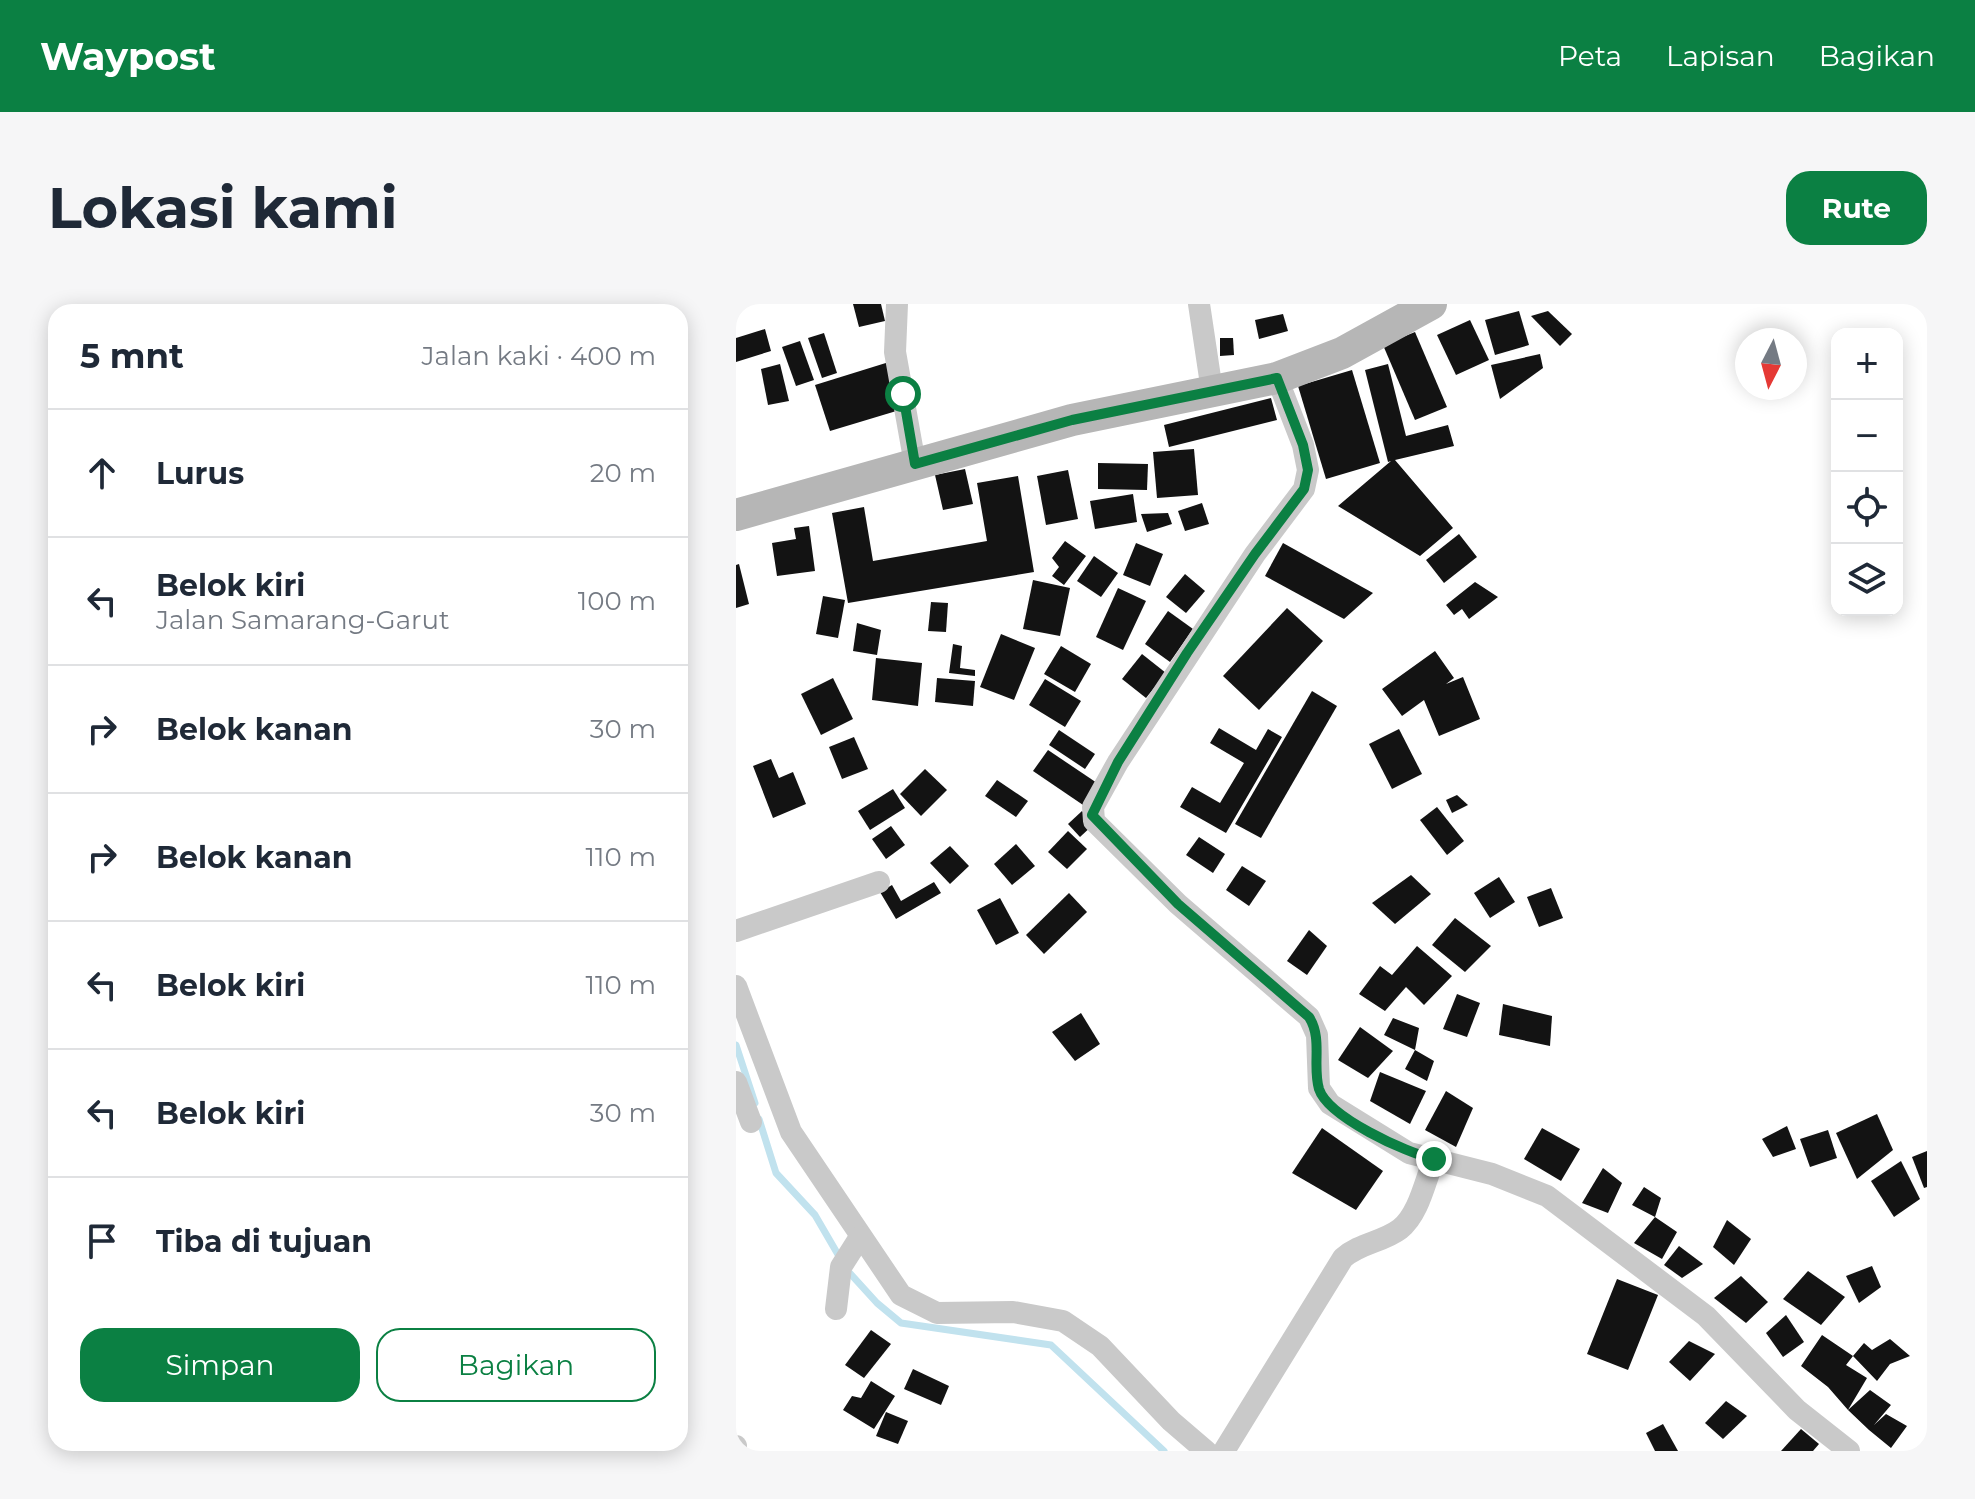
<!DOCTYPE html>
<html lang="id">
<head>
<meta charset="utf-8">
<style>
  body { margin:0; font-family:Montserrat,sans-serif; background:#f6f6f7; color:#1f2937 }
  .controls { position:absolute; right:24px; top:24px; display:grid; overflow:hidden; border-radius:16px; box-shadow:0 4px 20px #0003 }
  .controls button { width:72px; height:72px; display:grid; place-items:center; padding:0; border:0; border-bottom:2px solid #e0e1e3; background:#fff; color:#1f2937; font:40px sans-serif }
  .compass { position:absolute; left:999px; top:24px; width:72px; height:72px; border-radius:50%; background:#fff; box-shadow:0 4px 20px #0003; rotate:186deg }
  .stop { position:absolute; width:24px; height:24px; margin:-18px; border:6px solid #0b8043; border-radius:50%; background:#fff }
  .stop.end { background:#0b8043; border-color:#fff; box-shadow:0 2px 8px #0008 }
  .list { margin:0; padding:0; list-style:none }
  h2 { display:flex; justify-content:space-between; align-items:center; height:104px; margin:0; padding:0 32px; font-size:34px }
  h2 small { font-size:26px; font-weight:400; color:#747a83 }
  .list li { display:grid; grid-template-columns:52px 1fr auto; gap:24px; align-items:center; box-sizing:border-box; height:128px; padding:0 32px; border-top:2px solid #e0e1e3 }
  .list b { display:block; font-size:30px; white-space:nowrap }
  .list p { margin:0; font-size:26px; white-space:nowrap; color:#747a83 }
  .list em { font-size:26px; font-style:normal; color:#747a83 }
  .actions { display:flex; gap:16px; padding:24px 32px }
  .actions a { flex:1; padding:18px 0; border:2px solid #0b8043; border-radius:24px; text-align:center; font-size:28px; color:#0b8043 }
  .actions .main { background:#0b8043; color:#fff }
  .icon { flex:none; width:44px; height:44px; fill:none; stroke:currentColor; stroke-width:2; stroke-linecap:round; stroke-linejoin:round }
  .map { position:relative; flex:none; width:1191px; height:1147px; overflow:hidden; border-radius:24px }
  header { display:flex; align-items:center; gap:48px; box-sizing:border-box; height:112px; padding:0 40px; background:#0b8043; color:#fff }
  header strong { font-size:38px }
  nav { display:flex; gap:44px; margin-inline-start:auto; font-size:28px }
  .intro { display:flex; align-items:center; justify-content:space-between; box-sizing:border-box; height:192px; padding:0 48px }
  h1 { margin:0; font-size:56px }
  .button { padding:20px 36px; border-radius:24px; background:#0b8043; color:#fff; font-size:28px; font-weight:700 }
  main { display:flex; gap:48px; padding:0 48px }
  aside { flex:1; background:#fff; border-radius:24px; box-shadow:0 4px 20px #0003 }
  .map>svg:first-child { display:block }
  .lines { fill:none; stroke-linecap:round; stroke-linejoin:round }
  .stream { stroke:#c1e2ee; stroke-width:7 }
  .building { fill:#131313 }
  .street { stroke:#c9c9c9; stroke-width:22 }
  .secondary { stroke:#b6b6b6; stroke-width:32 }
  .route { stroke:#0b8043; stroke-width:10 }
</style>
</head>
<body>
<header>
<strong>Waypost</strong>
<nav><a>Peta</a><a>Lapisan</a><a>Bagikan</a></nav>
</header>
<div class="intro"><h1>Lokasi kami</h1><a class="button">Rute</a></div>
<main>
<aside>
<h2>5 mnt<small>Jalan kaki · 400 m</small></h2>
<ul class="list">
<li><svg class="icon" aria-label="ahead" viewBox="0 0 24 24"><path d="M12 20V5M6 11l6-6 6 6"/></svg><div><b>Lurus</b></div><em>20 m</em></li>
<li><svg class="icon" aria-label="left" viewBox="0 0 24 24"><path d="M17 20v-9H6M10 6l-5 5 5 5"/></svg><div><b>Belok kiri</b><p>Jalan Samarang-Garut</p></div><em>100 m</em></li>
<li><svg class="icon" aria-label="right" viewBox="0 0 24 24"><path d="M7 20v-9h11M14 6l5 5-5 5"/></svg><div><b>Belok kanan</b></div><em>30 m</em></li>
<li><svg class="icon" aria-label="right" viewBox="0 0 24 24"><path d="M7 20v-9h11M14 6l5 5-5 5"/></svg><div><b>Belok kanan</b></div><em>110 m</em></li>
<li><svg class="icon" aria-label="left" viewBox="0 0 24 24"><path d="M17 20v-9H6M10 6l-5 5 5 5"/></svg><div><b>Belok kiri</b></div><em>110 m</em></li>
<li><svg class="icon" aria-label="left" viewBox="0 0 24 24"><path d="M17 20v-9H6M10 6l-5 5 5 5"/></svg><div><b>Belok kiri</b></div><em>30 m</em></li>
<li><svg class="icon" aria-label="arrive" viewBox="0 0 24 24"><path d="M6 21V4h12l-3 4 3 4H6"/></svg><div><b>Tiba di tujuan</b></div></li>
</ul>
<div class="actions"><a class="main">Simpan</a><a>Bagikan</a></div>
</aside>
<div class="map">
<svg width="1191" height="1147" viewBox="0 0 1191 1147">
  <rect width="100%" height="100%" fill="#fff"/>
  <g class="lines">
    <g class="stream">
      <path d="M 0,741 L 19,799"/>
      <path d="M 23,815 L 40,869 L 79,911 L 104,954"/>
      <path d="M 110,965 L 141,999 L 165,1019 L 315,1041 L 428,1147"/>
    </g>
  </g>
  <g class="building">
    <path d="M 117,0 L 145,0 L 149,17 L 123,23 Z"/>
    <path d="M 783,7 L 793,41 L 759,51 L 749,16 Z"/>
    <path d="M 812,7 L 836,30 L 824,42 L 795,12 Z"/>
    <path d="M 547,10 L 552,27 L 523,35 L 519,16 Z"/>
    <path d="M 734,16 L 753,56 L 720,71 L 701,31 Z"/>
    <path d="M 29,25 L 35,47 L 0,58 L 0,34 Z"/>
    <path d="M 679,28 L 711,103 L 679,116 L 647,41 Z"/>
    <path d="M 88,29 L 101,69 L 86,74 L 72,34 Z"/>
    <path d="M 484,34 L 497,34 L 498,51 L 484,52 Z"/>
    <path d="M 64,37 L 78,76 L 60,82 L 46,43 Z"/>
    <path d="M 804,50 L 807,64 L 764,95 L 755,61 Z"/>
    <path d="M 153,58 L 167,105 L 94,127 L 79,81 Z"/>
    <path d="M 44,60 L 53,97 L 32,101 L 25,65 Z"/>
    <path d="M 652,60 L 670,132 L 712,121 L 718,142 L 659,156 L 717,224 L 684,252 L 602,202 L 655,157 L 652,158 L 629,66 Z"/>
    <path d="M 616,66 L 644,159 L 590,175 L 562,82 Z"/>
    <path d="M 535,94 L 541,116 L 433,143 L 428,121 Z"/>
    <path d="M 458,145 L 462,191 L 421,194 L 417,148 Z"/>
    <path d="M 362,159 L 412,160 L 411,186 L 362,185 Z"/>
    <path d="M 229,165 L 237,200 L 207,206 L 199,171 Z"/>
    <path d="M 332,166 L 342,215 L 310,221 L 301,172 Z"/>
    <path d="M 282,172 L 298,268 L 112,299 L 96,209 L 128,203 L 137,257 L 251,237 L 241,179 Z"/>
    <path d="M 397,190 L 401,218 L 359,225 L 354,197 Z"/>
    <path d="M 466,199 L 473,220 L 449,227 L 442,207 Z"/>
    <path d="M 432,209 L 436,220 L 411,228 L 405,210 Z"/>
    <path d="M 73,222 L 79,267 L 41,272 L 36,239 L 60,235 L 58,224 Z"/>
    <path d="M 723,230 L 741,253 L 708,279 L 690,256 Z"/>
    <path d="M 329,237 L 350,252 L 328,281 L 316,272 L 323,263 L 316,254 Z"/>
    <path d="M 400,239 L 427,250 L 414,282 L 387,271 Z"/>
    <path d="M 547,239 L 637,289 L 608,315 L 529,272 Z"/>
    <path d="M 358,252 L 382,269 L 365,293 L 341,277 Z"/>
    <path d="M 3,260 L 13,300 L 0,304 L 0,261 Z"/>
    <path d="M 449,270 L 469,287 L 450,309 L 430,293 Z"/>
    <path d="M 297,276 L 334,284 L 324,332 L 287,325 Z"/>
    <path d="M 739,278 L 762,293 L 733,315 L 726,305 L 718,311 L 710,301 Z"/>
    <path d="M 382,284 L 410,297 L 387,346 L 360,333 Z"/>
    <path d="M 87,292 L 109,296 L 102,334 L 80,330 Z"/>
    <path d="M 195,298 L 212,299 L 210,328 L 192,327 Z"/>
    <path d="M 551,304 L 587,337 L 523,406 L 487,372 Z"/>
    <path d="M 432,307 L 457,325 L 434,358 L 409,340 Z"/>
    <path d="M 121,319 L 145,326 L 141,351 L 117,347 Z"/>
    <path d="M 265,330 L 299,344 L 278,396 L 244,383 Z"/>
    <path d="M 217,340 L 226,342 L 224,364 L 239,366 L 239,372 L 213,369 Z"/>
    <path d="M 325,342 L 355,360 L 339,388 L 308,370 Z"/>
    <path d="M 699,347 L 718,374 L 710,380 L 727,373 L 744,415 L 703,432 L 688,396 L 666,412 L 646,385 Z"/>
    <path d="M 406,350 L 430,369 L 410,394 L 386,375 Z"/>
    <path d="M 140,354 L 186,359 L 182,402 L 136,396 Z"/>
    <path d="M 97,374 L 117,415 L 85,431 L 65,390 Z"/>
    <path d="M 201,374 L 239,377 L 237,402 L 199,398 Z"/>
    <path d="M 309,375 L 345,397 L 329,423 L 293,401 Z"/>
    <path d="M 576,387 L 601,402 L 525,534 L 499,520 Z"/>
    <path d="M 483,424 L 520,446 L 532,425 L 546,433 L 490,529 L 444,503 L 456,483 L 484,499 L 508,459 L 474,439 Z"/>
    <path d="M 663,425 L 686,470 L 656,485 L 633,440 Z"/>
    <path d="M 323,426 L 359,450 L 349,465 L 313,441 Z"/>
    <path d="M 118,433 L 132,465 L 106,475 L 93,443 Z"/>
    <path d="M 312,446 L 364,481 L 350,503 L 297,467 Z"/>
    <path d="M 35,455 L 43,474 L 57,468 L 70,500 L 37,514 L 17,462 Z"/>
    <path d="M 189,465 L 211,486 L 185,512 L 164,490 Z"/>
    <path d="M 261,476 L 292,497 L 280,513 L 249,492 Z"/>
    <path d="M 157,485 L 169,504 L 134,526 L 122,507 Z"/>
    <path d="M 721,491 L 732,501 L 716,509 L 710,496 Z"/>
    <path d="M 701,503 L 728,537 L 711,551 L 684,516 Z"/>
    <path d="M 346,507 L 358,520 L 344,533 L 332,520 Z"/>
    <path d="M 155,522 L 169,541 L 150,555 L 136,535 Z"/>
    <path d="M 332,527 L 351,545 L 331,565 L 312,548 Z"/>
    <path d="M 463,533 L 489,550 L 477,569 L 450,551 Z"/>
    <path d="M 280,540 L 299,562 L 276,581 L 258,560 Z"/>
    <path d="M 214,542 L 233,562 L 214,580 L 194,559 Z"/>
    <path d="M 506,562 L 530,577 L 513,602 L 490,586 Z"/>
    <path d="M 675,571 L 695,590 L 659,620 L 636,599 Z"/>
    <path d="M 763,573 L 779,598 L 754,614 L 738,589 Z"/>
    <path d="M 198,578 L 205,589 L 160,615 L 144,588 L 156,581 L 165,597 Z"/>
    <path d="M 815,584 L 827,614 L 803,623 L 791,593 Z"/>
    <path d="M 333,589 L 351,608 L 308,650 L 290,631 Z"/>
    <path d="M 264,594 L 283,629 L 260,641 L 241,606 Z"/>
    <path d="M 719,614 L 755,642 L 729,668 L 696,641 Z"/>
    <path d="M 573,626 L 591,642 L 571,671 L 551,657 Z"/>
    <path d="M 681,642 L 716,672 L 688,701 L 670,683 L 649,707 L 623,690 L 644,662 L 656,671 Z"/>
    <path d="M 721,690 L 744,699 L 731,733 L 707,725 Z"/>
    <path d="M 767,700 L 816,712 L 814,742 L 763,731 Z"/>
    <path d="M 345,709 L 364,740 L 339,757 L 316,728 Z"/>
    <path d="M 657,714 L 683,724 L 679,746 L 698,757 L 691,777 L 669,765 L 679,746 L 648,731 Z"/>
    <path d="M 624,723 L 657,747 L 632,774 L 602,756 Z"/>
    <path d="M 644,768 L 690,787 L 674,820 L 634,797 Z"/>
    <path d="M 710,787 L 737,804 L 720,843 L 689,826 Z"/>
    <path d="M 1141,810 L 1157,846 L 1121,875 L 1100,829 Z"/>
    <path d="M 1051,822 L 1060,845 L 1037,853 L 1026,835 Z"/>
    <path d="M 586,824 L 647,867 L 620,906 L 556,869 Z"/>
    <path d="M 806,824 L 844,845 L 825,877 L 788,855 Z"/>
    <path d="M 1092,826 L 1101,854 L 1074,863 L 1064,835 Z"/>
    <path d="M 1191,847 L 1191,883 L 1188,884 L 1176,853 Z"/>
    <path d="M 1165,857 L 1184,895 L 1158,913 L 1135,877 Z"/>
    <path d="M 867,864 L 886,879 L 872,909 L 846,899 Z"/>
    <path d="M 908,883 L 925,894 L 919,913 L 941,928 L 926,955 L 898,939 L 919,913 L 896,901 Z"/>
    <path d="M 991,916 L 1015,935 L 998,961 L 977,943 Z"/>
    <path d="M 943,942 L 967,960 L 946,974 L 928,961 Z"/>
    <path d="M 1136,962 L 1145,983 L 1123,999 L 1110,972 Z"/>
    <path d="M 1072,967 L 1109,993 L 1085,1021 L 1047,995 Z"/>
    <path d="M 1005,972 L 1032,998 L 1010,1019 L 978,994 Z"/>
    <path d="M 881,975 L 922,991 L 892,1066 L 851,1050 Z"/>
    <path d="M 1050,1011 L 1068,1038 L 1047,1053 L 1030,1029 Z"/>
    <path d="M 135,1026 L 155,1040 L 128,1074 L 109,1061 Z"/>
    <path d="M 1086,1031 L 1117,1052 L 1110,1061 L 1131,1074 L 1112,1106 L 1134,1086 L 1155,1101 L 1138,1121 L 1150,1110 L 1171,1122 L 1155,1144 L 1133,1126 L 1112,1106 L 1092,1083 L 1065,1062 Z"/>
    <path d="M 1154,1035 L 1174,1052 L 1154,1060 L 1141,1077 L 1117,1052 L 1128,1039 L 1136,1046 Z"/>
    <path d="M 953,1037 L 979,1050 L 954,1077 L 933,1058 Z"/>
    <path d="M 177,1065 L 213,1082 L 205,1101 L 168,1085 Z"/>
    <path d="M 135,1077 L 159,1092 L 138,1125 L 107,1106 L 116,1092 L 125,1094 Z"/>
    <path d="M 990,1097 L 1011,1112 L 987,1135 L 969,1119 Z"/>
    <path d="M 150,1108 L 172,1117 L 162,1140 L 140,1132 Z"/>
    <path d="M 927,1120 L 942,1147 L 919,1147 L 910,1129 Z"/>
    <path d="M 1065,1125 L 1083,1140 L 1077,1147 L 1045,1147 Z"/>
  </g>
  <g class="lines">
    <g class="street">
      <path d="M 161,0 L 159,48 L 179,160"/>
      <path d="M 463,0 L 476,87"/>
      <path d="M 541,74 L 567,141 L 572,166 L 568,185 L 519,250 L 382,458 L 357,503 L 358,517 L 442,600 L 573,713 L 581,731 L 583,784 L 594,800 L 673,849 L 756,870 L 811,892 L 970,1012 L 1061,1106 L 1113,1147"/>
      <path d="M 0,627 L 143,578"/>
      <path d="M 0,682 L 55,828 L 165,991 L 201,1009 L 277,1008 L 327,1017 L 364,1042 L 435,1117 L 470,1147"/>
      <path d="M 0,778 L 15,818"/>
      <path d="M 100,1005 L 105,963 L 124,933"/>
      <path d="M 0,1142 L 0,1147"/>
      <path d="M 488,1147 L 607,954 C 624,939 647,938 664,925 C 683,910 689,877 698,855"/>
    </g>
    <path class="secondary" d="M 0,211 L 336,116 L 541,74 L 606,49 L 695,0"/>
  </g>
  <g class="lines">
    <path class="route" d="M 167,90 L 179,160 L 336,116 L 541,74 L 567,141 L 572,166 L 568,185 L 519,250 L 451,349 L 382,458 L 356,511 L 442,600 L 573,713 C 587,735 576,761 583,785 C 592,813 670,849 698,855"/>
  </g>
</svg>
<div class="controls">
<button>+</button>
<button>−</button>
<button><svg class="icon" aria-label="locate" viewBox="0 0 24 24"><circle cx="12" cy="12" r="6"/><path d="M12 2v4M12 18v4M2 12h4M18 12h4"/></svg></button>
<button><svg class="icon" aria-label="layers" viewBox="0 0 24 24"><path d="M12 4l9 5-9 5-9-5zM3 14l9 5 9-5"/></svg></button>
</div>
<svg class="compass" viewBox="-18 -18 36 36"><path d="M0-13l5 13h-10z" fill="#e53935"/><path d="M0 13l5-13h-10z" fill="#747a83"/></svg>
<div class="stop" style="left:167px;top:90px"></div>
<div class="stop end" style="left:698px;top:855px"></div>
</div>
</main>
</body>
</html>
